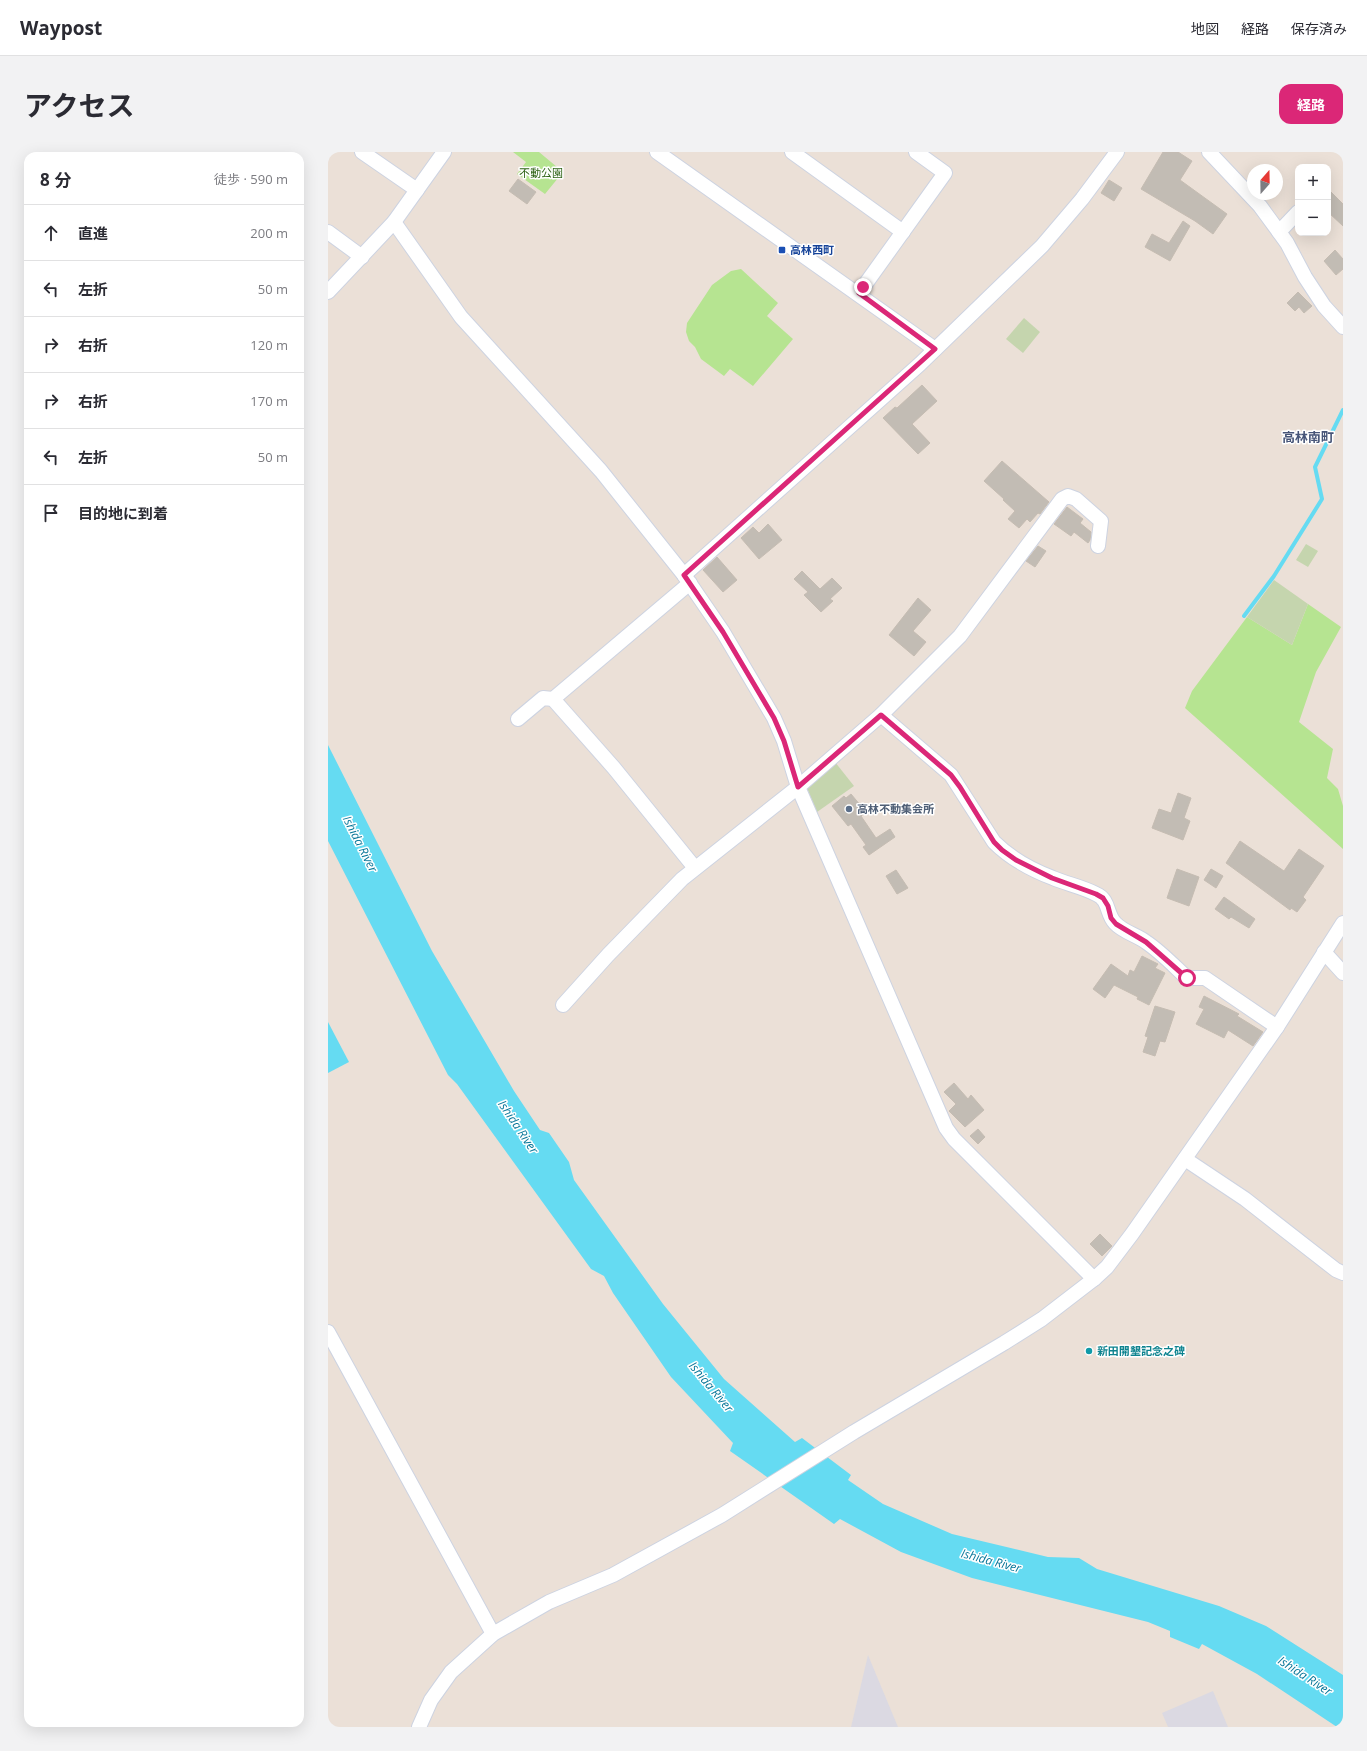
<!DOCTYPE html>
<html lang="ja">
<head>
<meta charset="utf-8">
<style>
  body { margin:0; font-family:"Open Sans","Noto Sans JP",sans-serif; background:#f2f2f3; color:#2b2b33 }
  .controls { position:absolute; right:12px; top:12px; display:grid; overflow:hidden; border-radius:8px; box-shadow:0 4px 16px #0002 }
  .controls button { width:36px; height:36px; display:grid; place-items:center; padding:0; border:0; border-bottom:1px solid #e1e1e2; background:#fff; color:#2b2b33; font:20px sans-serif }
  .compass { position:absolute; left:919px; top:12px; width:36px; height:36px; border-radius:50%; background:#fff; box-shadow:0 4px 16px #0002; rotate:20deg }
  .stop { position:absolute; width:12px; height:12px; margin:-9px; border:3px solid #db2777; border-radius:50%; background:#fff }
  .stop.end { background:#db2777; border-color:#fff; box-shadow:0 1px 4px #0008 }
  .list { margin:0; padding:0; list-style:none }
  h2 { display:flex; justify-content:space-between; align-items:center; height:52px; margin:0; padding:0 16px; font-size:17px }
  h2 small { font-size:13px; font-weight:400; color:#7c7c81 }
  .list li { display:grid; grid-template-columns:26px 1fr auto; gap:12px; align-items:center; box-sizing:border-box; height:56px; padding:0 16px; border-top:1px solid #e1e1e2 }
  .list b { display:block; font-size:15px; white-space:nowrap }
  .list em { font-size:13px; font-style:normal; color:#7c7c81 }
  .icon { flex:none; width:22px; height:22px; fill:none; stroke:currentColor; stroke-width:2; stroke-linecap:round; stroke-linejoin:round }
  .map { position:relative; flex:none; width:1015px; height:1575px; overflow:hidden; border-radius:12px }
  header { display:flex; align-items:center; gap:24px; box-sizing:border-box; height:56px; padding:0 20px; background:#fff; border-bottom:1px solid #e1e1e2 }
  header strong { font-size:19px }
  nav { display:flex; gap:22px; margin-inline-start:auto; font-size:14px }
  .intro { display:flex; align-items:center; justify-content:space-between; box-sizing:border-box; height:96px; padding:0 24px }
  h1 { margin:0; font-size:28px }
  .button { padding:10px 18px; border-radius:12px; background:#db2777; color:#fff; font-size:14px; font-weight:700 }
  main { display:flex; gap:24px; padding:0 24px }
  aside { flex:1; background:#fff; border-radius:12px; box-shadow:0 4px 16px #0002 }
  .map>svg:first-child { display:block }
  .industrial { fill:#dbd9e2 }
  .green { fill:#b6e491 }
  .cemetery { fill:#c5d5ae }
  .water { fill:#65dbf2 }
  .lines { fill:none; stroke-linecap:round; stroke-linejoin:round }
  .stream { stroke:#65dbf2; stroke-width:4 }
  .building { fill:#c2bcb4; stroke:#c5bcb2 }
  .minor-casing { stroke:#cdd3e1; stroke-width:16 }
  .minor { stroke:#fff; stroke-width:14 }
  .route { stroke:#db2777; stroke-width:5 }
  .transit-dot { fill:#1a4fb4; stroke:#fff; stroke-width:1.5 }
  .service-dot { fill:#5c6f8a; stroke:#fff; stroke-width:1.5 }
  .culture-dot { fill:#0f9aa8; stroke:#fff; stroke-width:1.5 }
  .labels { text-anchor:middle; stroke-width:3; stroke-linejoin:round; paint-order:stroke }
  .park-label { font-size:11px; fill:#2f6417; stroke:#fff }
  .transit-label { font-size:11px; font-weight:bold; fill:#164399; stroke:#fff; text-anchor:start }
  .service-label { font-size:11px; font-weight:bold; fill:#4e5e75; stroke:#fff; text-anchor:start }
  .culture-label { font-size:11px; font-weight:bold; fill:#0d838f; stroke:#fff; text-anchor:start }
  .water-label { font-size:12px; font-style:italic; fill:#097799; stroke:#fff }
  .quarter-label { font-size:13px; font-weight:bold; fill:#475578; stroke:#fff }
</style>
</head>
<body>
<header>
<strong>Waypost</strong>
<nav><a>地図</a><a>経路</a><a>保存済み</a></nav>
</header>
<div class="intro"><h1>アクセス</h1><a class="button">経路</a></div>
<main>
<aside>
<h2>8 分<small>徒歩 · 590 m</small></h2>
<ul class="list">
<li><svg class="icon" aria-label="ahead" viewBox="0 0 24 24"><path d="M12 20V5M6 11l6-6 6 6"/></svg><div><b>直進</b></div><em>200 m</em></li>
<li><svg class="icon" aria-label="left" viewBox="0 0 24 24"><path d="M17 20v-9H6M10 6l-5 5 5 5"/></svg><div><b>左折</b></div><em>50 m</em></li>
<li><svg class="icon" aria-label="right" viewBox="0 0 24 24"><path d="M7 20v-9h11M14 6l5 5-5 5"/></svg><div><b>右折</b></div><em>120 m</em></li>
<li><svg class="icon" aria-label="right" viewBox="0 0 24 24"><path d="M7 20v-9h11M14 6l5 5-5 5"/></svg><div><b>右折</b></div><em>170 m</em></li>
<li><svg class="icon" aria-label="left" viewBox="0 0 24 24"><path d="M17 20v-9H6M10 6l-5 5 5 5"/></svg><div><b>左折</b></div><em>50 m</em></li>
<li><svg class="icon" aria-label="arrive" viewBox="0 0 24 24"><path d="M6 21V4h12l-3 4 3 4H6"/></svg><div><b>目的地に到着</b></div></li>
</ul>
</aside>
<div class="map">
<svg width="1015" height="1575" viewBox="0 0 1015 1575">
  <rect width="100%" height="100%" fill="#ebe0d7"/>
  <g class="industrial">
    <path d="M 540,1503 L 570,1575 L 523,1575 Z"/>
    <path d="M 885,1539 L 900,1575 L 840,1575 L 834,1561 Z"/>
  </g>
  <g class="green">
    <path d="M 185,0 L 211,0 L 235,20 L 217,42 L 189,22 L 198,10 Z"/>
    <path d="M 413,117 L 450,151 L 439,164 L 465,187 L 425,234 L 402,217 L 396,224 L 373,207 L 367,195 L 361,189 L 358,180 L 359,171 L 384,133 L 403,119 Z"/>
    <path d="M 980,452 L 1013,475 L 988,520 L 971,570 L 1005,597 L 999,626 L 1010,637 L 1015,654 L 1015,697 L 857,556 L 864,539 L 919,465 L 964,493 Z"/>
  </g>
  <g class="cemetery">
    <path d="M 696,166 L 712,180 L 695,201 L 678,187 Z"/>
    <path d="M 978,392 L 990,399 L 980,415 L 968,408 Z"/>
    <path d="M 946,428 L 980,452 L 964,493 L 919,465 Z"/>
    <path d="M 507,610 L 526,634 L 489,660 L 478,634 Z"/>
  </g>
  <g class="water">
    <path d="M 0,593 L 104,799 L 186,939 L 212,978 L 221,981 L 241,1010 L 246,1028 L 335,1152 L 396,1227 L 467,1290 L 474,1286 L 523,1323 L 520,1328 L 555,1352 L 624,1382 L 720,1405 L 751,1406 L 769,1417 L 891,1454 L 938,1474 L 1015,1523 L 1015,1575 L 1009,1575 L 929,1522 L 874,1492 L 871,1497 L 842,1485 L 842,1479 L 820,1470 L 644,1426 L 573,1400 L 512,1367 L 506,1372 L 402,1299 L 405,1291 L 343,1225 L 285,1141 L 276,1124 L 263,1117 L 129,932 L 120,923 L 0,689 Z"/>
    <path d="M 0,870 L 21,910 L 0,921 Z"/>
  </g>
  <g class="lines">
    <path class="stream" d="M 916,464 L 946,424 L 994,347 L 987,315 L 1015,258"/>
  </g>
  <g class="building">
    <path d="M 835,0 L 850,0 L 864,9 L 852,28 L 899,62 L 885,82 L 867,69 L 813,37 Z"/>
    <path d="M 190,27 L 208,40 L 199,52 L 181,39 Z"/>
    <path d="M 781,28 L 794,36 L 786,49 L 773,41 Z"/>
    <path d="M 1000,37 L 1015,52 L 1015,74 L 1000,60 Z"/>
    <path d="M 855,69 L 862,74 L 842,109 L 817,95 L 824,82 L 841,91 Z"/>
    <path d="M 1007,98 L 1015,107 L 1015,117 L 1008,123 L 996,109 Z"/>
    <path d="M 970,140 L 984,154 L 976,161 L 971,155 L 967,159 L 959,151 Z"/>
    <path d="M 594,233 L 609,249 L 584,272 L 602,291 L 590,302 L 555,266 L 567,255 L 569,256 Z"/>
    <path d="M 674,309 L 721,350 L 712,362 L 710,361 L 702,370 L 699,367 L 691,376 L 680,367 L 687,359 L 675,348 L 676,347 L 656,329 Z"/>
    <path d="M 739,355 L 755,367 L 752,371 L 763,380 L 762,388 L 760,391 L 746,380 L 743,384 L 726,372 Z"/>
    <path d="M 440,372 L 454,388 L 431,407 L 413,386 L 425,375 L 431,381 Z"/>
    <path d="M 710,394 L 718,399 L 707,415 L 698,409 Z"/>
    <path d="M 389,405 L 409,428 L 395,440 L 375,418 Z"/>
    <path d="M 474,419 L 492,437 L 504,426 L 514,436 L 502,447 L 505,449 L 493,460 L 476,443 L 480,440 L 466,427 Z"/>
    <path d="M 590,446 L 603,458 L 585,479 L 598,490 L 586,504 L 561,483 Z"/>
    <path d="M 850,641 L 863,646 L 856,666 L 862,669 L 855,688 L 824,676 L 831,657 L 843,661 Z"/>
    <path d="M 523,642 L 538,660 L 533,664 L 548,686 L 562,677 L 567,685 L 541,703 L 535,695 L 538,693 L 523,672 L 520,674 L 504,654 L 516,644 L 518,646 Z"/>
    <path d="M 912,689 L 956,719 L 971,697 L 996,714 L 975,745 L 978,748 L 969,760 L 963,756 L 962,758 L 898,711 Z"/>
    <path d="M 849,717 L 871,725 L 861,754 L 839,746 Z"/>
    <path d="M 883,717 L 895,724 L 888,736 L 876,728 Z"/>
    <path d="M 568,718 L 580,736 L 569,742 L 558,724 Z"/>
    <path d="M 896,745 L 927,767 L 921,776 L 903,765 L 901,767 L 887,757 Z"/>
    <path d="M 814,804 L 830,812 L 827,816 L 837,821 L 821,853 L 809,847 L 810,845 L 786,833 L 777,846 L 765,837 L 783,812 L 800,824 L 802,818 L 806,820 Z"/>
    <path d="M 876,844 L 911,862 L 909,864 L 935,880 L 925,894 L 900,878 L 896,886 L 868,872 L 876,857 L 871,855 Z"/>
    <path d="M 827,854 L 847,860 L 837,890 L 832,889 L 827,904 L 815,900 L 820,885 L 817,884 Z"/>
    <path d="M 626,931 L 640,947 L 643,943 L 656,958 L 637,975 L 621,959 L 628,952 L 616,940 Z"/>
    <path d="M 650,977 L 657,985 L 650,992 L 642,984 Z"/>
    <path d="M 772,1082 L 784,1094 L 774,1104 L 762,1092 Z"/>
  </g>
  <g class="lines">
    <defs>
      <g id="minor">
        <path d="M 34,0 L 89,38"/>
        <path d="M 329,0 L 607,197"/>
        <path d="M 464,0 L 575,80"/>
        <path d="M 881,0 L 932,54 L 959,91 L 977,125 L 996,154 L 1015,175"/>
        <path d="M 66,70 L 133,165 L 273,319 L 356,423 L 395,480 L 446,566 L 456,589 L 470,635 L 618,976 L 626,987 L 766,1127"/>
        <path d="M 0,80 L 34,105"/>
        <path d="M 951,80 L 970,60"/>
        <path d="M 0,140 L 66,70 L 116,0"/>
        <path d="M 531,141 L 617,21 L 588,0"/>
        <path d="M 356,423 L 592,212 L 714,94 L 754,47 L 789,0"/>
        <path d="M 225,547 L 362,431"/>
        <path d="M 553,563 L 623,623 L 666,690 C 683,707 704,718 725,726 C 739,732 755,735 768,742 C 782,748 778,762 787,771 C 795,780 809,783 818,790 C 833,800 846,814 859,826 L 877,826 L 949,875"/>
        <path d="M 190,567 L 215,546 L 225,547 L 286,616 L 367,716"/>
        <path d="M 996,800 L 1015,821"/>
        <path d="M 235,853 L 280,803 L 354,727 L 470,635 L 553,563 L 632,484 L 734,347 L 740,344 L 748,347 L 773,369 L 770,394"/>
        <path d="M 857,1007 L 917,1047 L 1008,1118 L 1015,1121"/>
        <path d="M 0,1180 L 165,1482"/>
        <path d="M 91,1575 L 103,1548 L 123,1520 L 165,1482 L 221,1450 L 285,1423 L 394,1363 L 526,1280 L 676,1191 L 714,1167 L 766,1127 L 779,1115 L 804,1082 L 949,875 L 1015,771"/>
      </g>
    </defs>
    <use href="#minor" class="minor-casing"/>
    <use href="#minor" class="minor"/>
  </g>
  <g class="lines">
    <path class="route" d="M 535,135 L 531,141 L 607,197 L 356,423 L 395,480 L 446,566 L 456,589 L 470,635 L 553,563 L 623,623 L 632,635 L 666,690 L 674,698 L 688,708 L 724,726 L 768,742 L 775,746 L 780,754 L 783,766 L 788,772 L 818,790 L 859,826"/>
  </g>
  <rect class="transit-dot" x="450" y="94" width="8" height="8" rx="2"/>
  <circle class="service-dot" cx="521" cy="657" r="4"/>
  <circle class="culture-dot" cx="761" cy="1199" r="4"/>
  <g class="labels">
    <g class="park-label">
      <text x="213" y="25">不動公園</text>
    </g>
    <g class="transit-label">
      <text x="462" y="102">高林西町</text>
    </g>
    <g class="service-label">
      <text x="529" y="661">高林不動集会所</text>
    </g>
    <g class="culture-label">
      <text x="769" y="1203">新田開墾記念之碑</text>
    </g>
    <g class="water-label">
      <text transform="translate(32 692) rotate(63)" y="4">Ishida River</text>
      <text transform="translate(190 975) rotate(56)" y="4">Ishida River</text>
      <text transform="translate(383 1235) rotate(50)" y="4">Ishida River</text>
      <text transform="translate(663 1409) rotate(15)" y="4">Ishida River</text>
      <text transform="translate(977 1524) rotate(33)" y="4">Ishida River</text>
    </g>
    <g class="quarter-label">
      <text x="980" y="290">高林南町</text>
    </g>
  </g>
</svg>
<div class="controls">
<button>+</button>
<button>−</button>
</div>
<svg class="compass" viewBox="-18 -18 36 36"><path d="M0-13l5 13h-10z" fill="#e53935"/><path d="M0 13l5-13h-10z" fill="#7c7c81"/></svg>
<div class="stop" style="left:859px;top:826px"></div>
<div class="stop end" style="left:535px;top:135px"></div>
</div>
</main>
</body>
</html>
